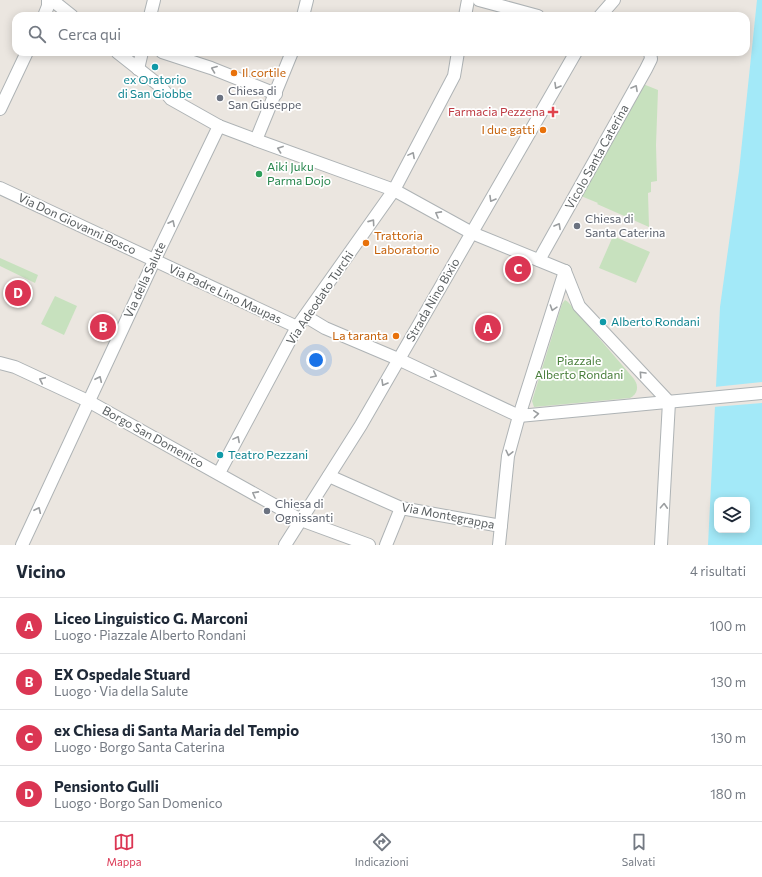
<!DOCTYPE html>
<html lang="it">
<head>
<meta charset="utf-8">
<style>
  body { margin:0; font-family:Commissioner,sans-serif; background:#f2f2f3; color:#1f2937 }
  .controls { position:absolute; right:12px; bottom:12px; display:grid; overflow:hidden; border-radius:8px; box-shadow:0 2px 10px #0003 }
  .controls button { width:36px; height:36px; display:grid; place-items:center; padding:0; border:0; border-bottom:1px solid #e0e1e3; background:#fff; color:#1f2937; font:20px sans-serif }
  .you { position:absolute; left:316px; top:360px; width:14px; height:14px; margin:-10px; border:3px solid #fff; border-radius:50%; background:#1a73e8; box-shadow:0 0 0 6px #1a73e833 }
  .badge { display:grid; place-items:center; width:26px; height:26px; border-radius:50%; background:#db3653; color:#fff; font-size:13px; font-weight:700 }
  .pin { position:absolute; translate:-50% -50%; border:2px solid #fff; box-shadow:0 1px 4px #0006 }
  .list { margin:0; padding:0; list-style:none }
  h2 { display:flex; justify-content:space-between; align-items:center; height:52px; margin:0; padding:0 16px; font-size:17px }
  h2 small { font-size:13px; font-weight:400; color:#747a83 }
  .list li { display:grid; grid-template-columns:26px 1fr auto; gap:12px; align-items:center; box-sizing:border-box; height:56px; padding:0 16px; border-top:1px solid #e0e1e3 }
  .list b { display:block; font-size:15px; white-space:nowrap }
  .list p { margin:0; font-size:13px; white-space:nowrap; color:#747a83 }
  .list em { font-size:13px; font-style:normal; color:#747a83 }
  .icon { flex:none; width:22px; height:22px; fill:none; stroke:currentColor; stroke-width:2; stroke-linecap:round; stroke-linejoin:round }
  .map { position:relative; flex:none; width:762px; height:545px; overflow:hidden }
  .search { position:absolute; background:#fff; box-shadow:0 2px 10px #0003; left:12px; right:12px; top:12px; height:44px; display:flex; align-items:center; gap:10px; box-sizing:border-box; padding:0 14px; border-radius:12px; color:#747a83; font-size:15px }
  .sheet { height:276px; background:#fff }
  nav { display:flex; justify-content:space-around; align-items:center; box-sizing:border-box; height:56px; border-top:1px solid #e0e1e3; background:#fff; font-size:11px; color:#747a83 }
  nav a { display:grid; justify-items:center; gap:2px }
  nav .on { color:#db3653 }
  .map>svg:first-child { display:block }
  .green { fill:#c7e1be }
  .water { fill:#a3e9f8; fill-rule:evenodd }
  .pier { fill:#ebe6e0 }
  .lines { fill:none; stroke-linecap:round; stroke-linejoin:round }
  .street-casing { stroke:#aeb3b5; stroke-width:14 }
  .street { stroke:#fff; stroke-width:12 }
  .oneway { stroke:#9b9ea0 }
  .culture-dot { fill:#0f9aa8; stroke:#fff; stroke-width:1.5 }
  .food-dot { fill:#e8710a; stroke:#fff; stroke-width:1.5 }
  .worship-dot { fill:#6b7280; stroke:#fff; stroke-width:1.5 }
  .health-dot { fill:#e0444e; stroke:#fff; stroke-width:1.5 }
  .leisure-dot { fill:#2e9e5b; stroke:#fff; stroke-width:1.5 }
  .labels { text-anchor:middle; stroke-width:3.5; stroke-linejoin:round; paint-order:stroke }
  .food-label { font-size:12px; fill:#c56008; stroke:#fff; text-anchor:start }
  .culture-label { font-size:12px; fill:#0d838f; stroke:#fff; text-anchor:start }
  .worship-label { font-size:12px; fill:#5b616d; stroke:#fff; text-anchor:start }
  .health-label { font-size:12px; fill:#be3a42; stroke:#fff; text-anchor:end }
  .street-label { font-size:12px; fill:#595e60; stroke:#fff }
  .leisure-label { font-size:12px; fill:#27864d; stroke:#fff; text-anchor:start }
  .park-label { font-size:12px; fill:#487e3a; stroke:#fff }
</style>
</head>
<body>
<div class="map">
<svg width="762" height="545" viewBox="0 0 762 545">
  <rect width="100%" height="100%" fill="#ebe6e0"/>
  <g class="green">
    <path d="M 643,84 L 658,90 L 656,145 L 657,181 L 651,182 L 651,192 L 648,193 L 649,227 L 597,204 L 598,203 L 581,196 Z"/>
    <path d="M 613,236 L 650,252 L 636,283 L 599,268 Z"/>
    <path d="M 0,258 L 38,275 L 35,283 L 0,266 Z"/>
    <path d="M 55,296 L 77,306 L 64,335 L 41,324 Z"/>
    <path d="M 565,300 L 568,302 L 634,379 C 639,386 638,394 630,398 L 534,407 L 532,401 L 562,304 Z"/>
  </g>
  <path class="water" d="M 757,0 L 762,0 L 762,545 L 708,545 L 720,307 L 739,171 ZM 717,500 L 747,500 L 747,530 L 717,530 Z"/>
  <path class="pier" d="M 762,382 L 762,403 L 713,407 L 714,387 Z"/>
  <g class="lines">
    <defs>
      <g id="street">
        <path d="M 52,0 L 72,16"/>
        <path d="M 479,0 L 538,16"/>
        <path d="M 44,16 L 48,6 L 48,0"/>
        <path d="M 150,16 L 154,0"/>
        <path d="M 303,16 L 307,0"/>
        <path d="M 465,16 L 468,0"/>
        <path d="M 600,16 L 614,0"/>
        <path d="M 117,52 L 160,86 L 171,99 L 219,126 L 256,140 L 394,190 L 472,233 L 565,271"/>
        <path d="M 162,52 L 211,68 L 276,94"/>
        <path d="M 138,69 L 142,52"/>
        <path d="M 0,109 L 27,52"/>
        <path d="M 256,140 L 292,52"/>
        <path d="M 0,188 L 297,327"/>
        <path d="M 539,260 L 646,69 L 651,59 L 650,52"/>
        <path d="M 565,271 L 519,416 L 762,393"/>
        <path d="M 565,271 L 579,306 L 669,402"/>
        <path d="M 305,316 L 325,328 L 398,359 L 519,416 L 508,456 L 499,545"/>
        <path d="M 0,363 L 15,367 L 88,401 L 301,520 L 369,545"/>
        <path d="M 219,473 L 297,327 L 394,190 L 454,76 L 458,52"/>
        <path d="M 329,476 L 401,508 L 501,526"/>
        <path d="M 22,545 L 154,261 L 219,126"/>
        <path d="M 285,545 L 361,425 L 576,52"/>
        <path d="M 386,545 L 401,508"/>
        <path d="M 661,545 L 669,402"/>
      </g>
    </defs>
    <use href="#street" class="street-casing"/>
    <use href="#street" class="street"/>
  </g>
  <defs><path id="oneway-chevron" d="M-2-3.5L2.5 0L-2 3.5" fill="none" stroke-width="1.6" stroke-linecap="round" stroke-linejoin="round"/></defs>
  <g class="oneway">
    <use href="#oneway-chevron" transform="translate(214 69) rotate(-159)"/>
    <use href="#oneway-chevron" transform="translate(557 86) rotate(120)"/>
    <use href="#oneway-chevron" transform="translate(635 88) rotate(-61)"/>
    <use href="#oneway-chevron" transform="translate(280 149) rotate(-160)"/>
    <use href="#oneway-chevron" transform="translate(412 155) rotate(-62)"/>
    <use href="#oneway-chevron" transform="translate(492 199) rotate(120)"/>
    <use href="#oneway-chevron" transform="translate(438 214) rotate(-151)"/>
    <use href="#oneway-chevron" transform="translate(372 222) rotate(-55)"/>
    <use href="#oneway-chevron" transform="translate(172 223) rotate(-64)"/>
    <use href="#oneway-chevron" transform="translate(558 226) rotate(-61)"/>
    <use href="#oneway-chevron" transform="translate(553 308) rotate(108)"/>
    <use href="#oneway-chevron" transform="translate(642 374) rotate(-133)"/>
    <use href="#oneway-chevron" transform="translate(434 375) rotate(25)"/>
    <use href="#oneway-chevron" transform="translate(99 379) rotate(-65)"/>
    <use href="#oneway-chevron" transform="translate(42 380) rotate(-155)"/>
    <use href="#oneway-chevron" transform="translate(384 383) rotate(120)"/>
    <use href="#oneway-chevron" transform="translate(536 414) rotate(-5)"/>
    <use href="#oneway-chevron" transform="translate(237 439) rotate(-62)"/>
    <use href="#oneway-chevron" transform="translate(509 453) rotate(103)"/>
    <use href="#oneway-chevron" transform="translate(255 494) rotate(-151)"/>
    <use href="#oneway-chevron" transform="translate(664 506) rotate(-87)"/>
    <use href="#oneway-chevron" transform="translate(38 510) rotate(-65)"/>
  </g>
  <g class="culture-dot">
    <circle cx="155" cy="67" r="4"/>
    <circle cx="603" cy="322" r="4"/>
    <circle cx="220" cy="455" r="4"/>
  </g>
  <g class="food-dot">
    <circle cx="234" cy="73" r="4"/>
    <circle cx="543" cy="130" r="4"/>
    <circle cx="366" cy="243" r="4"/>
    <circle cx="396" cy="336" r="4"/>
  </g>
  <g class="worship-dot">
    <circle cx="220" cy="98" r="4"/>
    <circle cx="577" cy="226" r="4"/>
    <circle cx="267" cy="511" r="4"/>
  </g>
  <path class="health-dot" d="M551 106h4v4h4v4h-4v4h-4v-4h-4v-4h4z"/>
  <circle class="leisure-dot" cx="259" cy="174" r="4"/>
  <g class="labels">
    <g class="food-label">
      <text x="242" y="77">Il cortile</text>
      <text x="535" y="134" text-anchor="end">I due gatti</text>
      <text x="374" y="240">Trattoria<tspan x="374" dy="14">Laboratorio</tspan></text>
      <text x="388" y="340" text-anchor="end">La taranta</text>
    </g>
    <g class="culture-label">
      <text x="155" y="84" text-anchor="middle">ex Oratorio<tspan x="155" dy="14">di San Giobbe</tspan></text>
      <text x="611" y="326">Alberto Rondani</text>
      <text x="228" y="459">Teatro Pezzani</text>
    </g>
    <g class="worship-label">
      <text x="228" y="95">Chiesa di<tspan x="228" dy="14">San Giuseppe</tspan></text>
      <text x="585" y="223">Chiesa di<tspan x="585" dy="14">Santa Caterina</tspan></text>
      <text x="275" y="508">Chiesa di<tspan x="275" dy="14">Ognissanti</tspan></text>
    </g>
    <g class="health-label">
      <text x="545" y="116">Farmacia Pezzena</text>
    </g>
    <g class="street-label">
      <text transform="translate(597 157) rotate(-61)" y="4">Vicolo Santa Caterina</text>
      <text transform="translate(77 224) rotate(25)" y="4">Via Don Giovanni Bosco</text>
      <text transform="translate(145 280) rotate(-65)" y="4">Via della Salute</text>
      <text transform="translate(225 294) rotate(25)" y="4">Via Padre Lino Maupas</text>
      <text transform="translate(320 298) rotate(-56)" y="4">Via Adeodato Turchi</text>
      <text transform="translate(433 300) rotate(-60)" y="4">Strada Nino Bixio</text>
      <text transform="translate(153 437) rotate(29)" y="4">Borgo San Domenico</text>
      <text transform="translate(448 516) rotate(11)" y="4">Via Montegrappa</text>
    </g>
    <g class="leisure-label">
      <text x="267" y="171">Aiki Juku<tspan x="267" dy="14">Parma Dojo</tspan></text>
    </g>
    <g class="park-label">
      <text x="579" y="365">Piazzale<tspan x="579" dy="14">Alberto Rondani</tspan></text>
    </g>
  </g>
</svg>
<div class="controls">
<button><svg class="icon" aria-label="layers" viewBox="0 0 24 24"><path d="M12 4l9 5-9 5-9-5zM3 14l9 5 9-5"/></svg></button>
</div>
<div class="you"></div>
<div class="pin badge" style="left:488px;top:328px">A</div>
<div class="pin badge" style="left:103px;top:327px">B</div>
<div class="pin badge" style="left:518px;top:269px">C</div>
<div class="pin badge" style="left:18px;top:293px">D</div>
<div class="search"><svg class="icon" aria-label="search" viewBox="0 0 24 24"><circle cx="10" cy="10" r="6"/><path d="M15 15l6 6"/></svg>Cerca qui</div>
</div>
<section class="sheet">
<h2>Vicino<small>4 risultati</small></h2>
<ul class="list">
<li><span class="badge">A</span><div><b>Liceo Linguistico G. Marconi</b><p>Luogo · Piazzale Alberto Rondani</p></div><em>100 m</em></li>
<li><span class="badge">B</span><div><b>EX Ospedale Stuard</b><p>Luogo · Via della Salute</p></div><em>130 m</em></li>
<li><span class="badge">C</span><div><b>ex Chiesa di Santa Maria del Tempio</b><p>Luogo · Borgo Santa Caterina</p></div><em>130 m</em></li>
<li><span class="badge">D</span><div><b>Pensionto Gulli</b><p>Luogo · Borgo San Domenico</p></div><em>180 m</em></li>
</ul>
</section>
<nav>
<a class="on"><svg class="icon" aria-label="map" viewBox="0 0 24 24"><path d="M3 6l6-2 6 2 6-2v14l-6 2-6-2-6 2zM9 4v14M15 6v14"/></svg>Mappa</a>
<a><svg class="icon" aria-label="directions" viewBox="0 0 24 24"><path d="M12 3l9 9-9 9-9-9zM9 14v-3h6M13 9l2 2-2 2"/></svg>Indicazioni</a>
<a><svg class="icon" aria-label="saved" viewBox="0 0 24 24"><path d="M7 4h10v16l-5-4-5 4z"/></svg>Salvati</a>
</nav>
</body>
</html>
